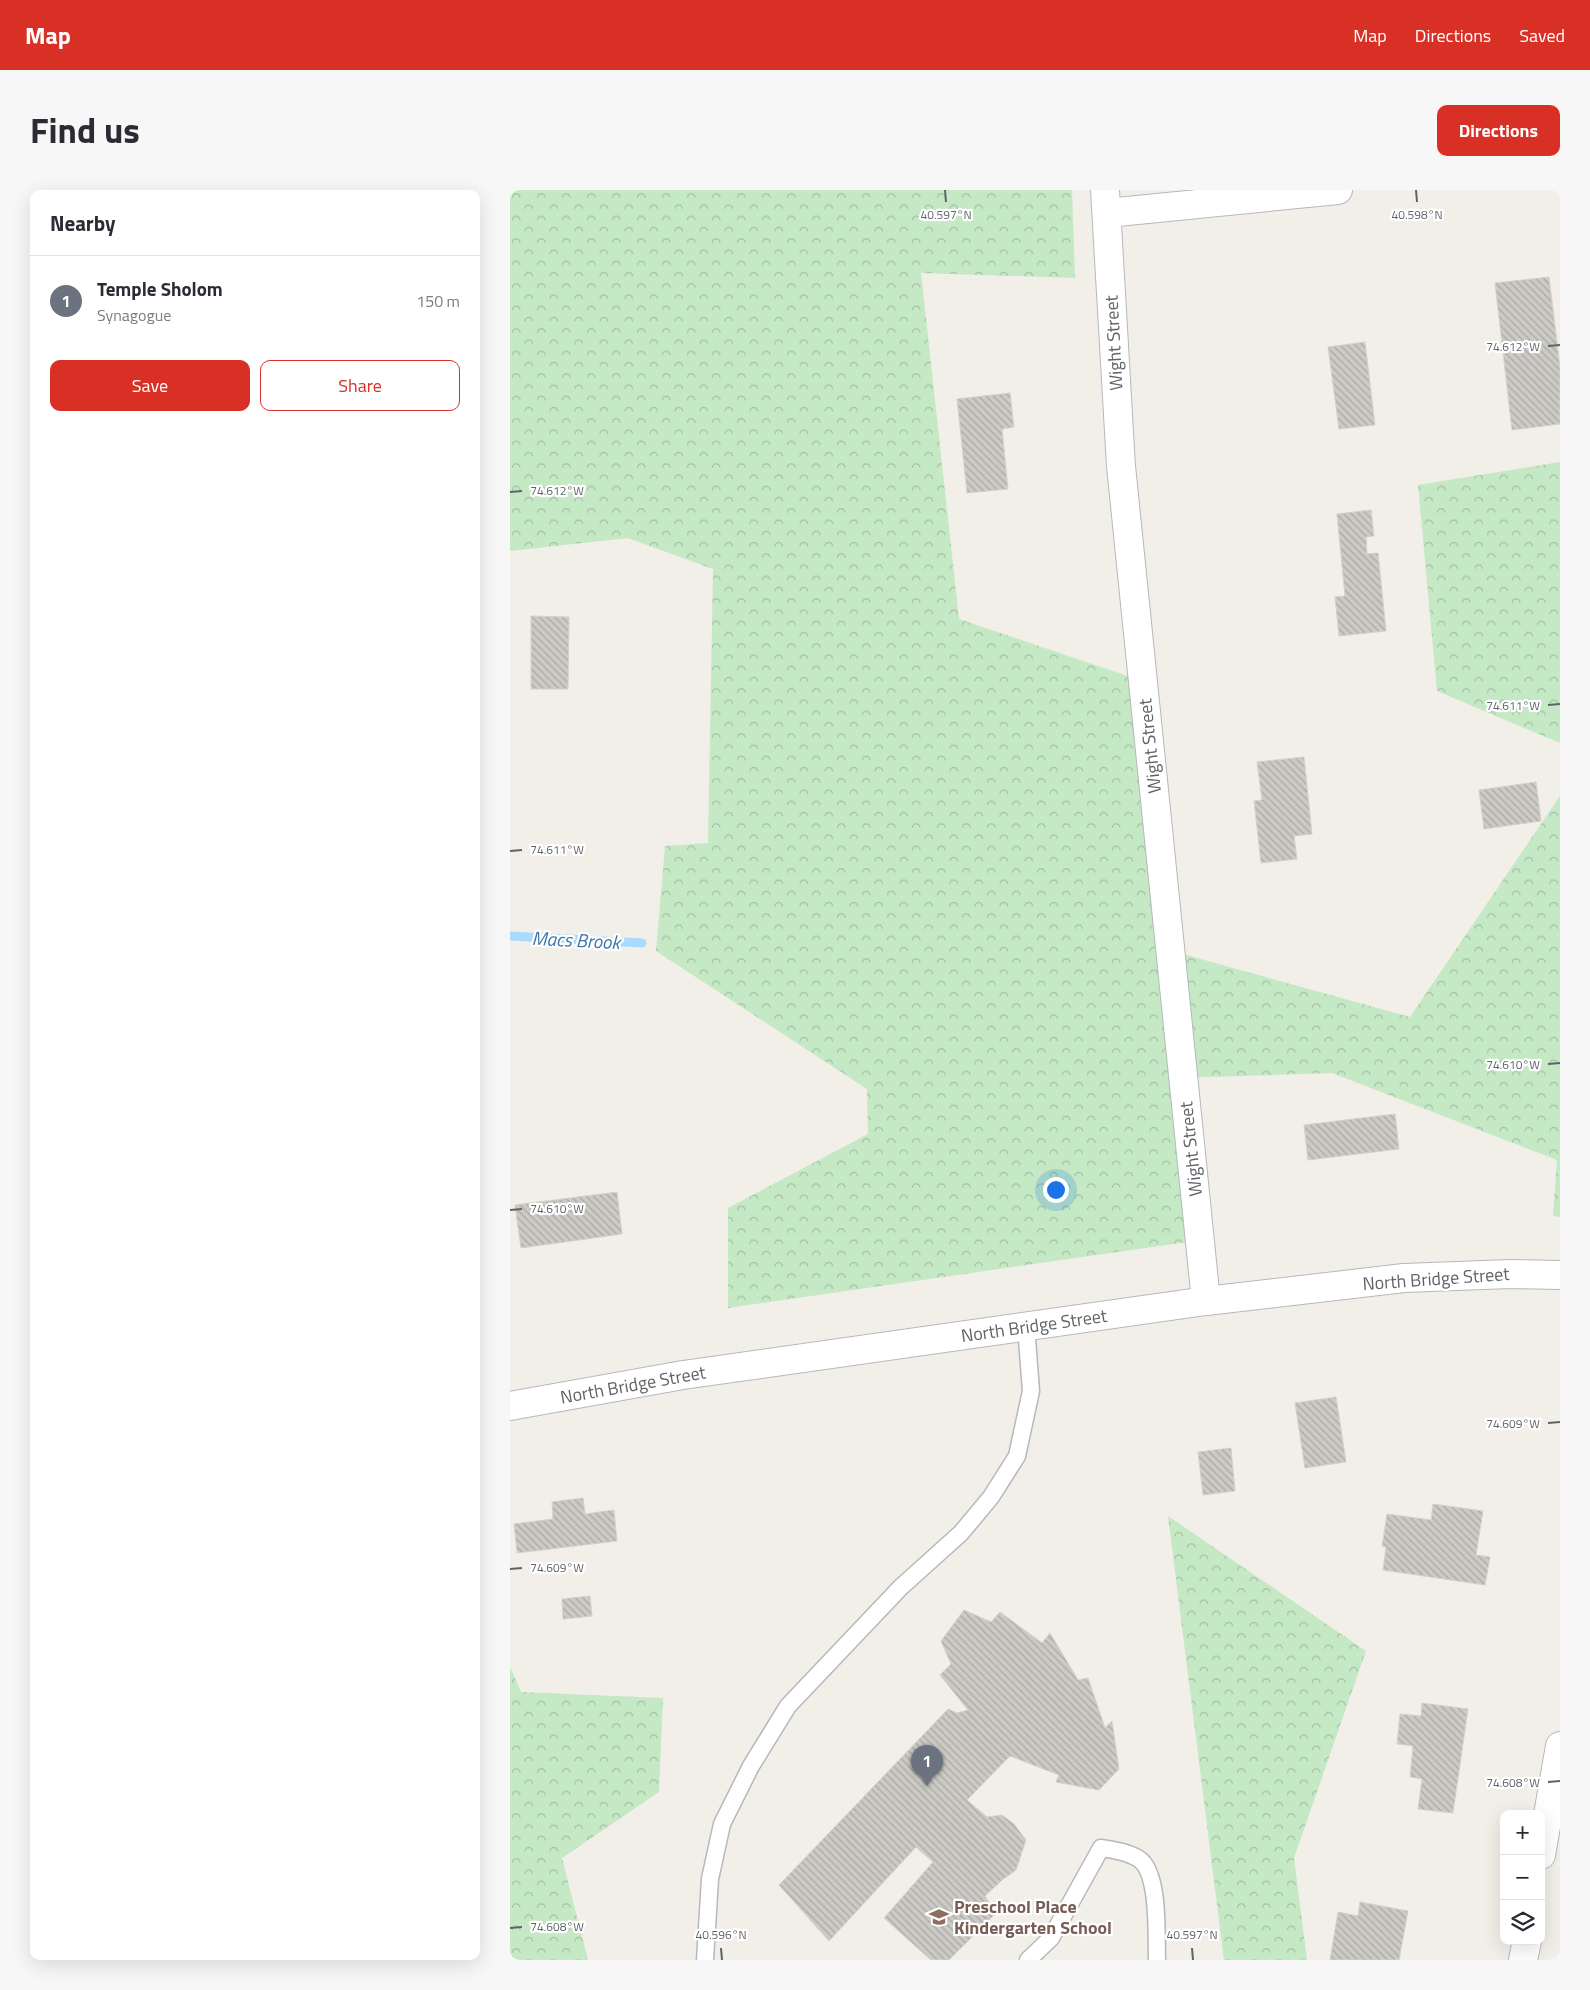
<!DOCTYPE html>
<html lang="en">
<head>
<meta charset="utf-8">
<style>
  body { margin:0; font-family:"Titillium Web",sans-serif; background:#f7f7f7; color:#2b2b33 }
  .controls { position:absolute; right:15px; bottom:15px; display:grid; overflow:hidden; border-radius:10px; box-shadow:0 5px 20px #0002 }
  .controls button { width:45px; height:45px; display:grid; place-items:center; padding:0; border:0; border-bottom:1px solid #e1e1e2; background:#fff; color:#2b2b33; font:25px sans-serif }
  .you { position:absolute; left:545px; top:999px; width:18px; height:18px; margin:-12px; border:4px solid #fff; border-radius:50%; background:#1a73e8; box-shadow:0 0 0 8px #1a73e833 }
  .badge { display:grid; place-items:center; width:32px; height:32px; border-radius:50%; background:#d93025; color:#fff; font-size:16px; font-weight:700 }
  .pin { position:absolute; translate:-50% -41px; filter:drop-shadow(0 1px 2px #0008) }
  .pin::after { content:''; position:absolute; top:26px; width:18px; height:15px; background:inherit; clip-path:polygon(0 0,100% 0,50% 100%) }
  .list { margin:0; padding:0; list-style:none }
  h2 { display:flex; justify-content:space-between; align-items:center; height:65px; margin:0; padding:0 20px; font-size:21px }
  h2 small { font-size:16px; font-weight:400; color:#7c7c81 }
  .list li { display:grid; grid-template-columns:32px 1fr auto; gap:15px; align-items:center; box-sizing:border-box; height:90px; padding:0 20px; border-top:1px solid #e1e1e2 }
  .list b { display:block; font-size:19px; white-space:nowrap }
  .list p { margin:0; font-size:16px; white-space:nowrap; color:#7c7c81 }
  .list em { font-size:16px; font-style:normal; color:#7c7c81 }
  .actions { display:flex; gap:10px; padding:15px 20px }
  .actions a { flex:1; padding:11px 0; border:1px solid #d93025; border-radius:10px; text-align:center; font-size:18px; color:#d93025 }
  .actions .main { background:#d93025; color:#fff }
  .icon { flex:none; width:28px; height:28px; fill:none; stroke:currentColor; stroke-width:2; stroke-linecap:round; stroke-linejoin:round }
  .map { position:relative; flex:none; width:1050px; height:1770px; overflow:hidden; border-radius:10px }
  header { display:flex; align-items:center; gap:30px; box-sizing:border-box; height:70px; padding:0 25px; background:#d93025; color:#fff }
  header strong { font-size:24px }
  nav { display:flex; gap:28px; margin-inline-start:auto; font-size:18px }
  .intro { display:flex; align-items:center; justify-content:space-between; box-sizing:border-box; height:120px; padding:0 30px }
  h1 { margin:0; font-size:35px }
  .button { padding:12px 22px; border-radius:10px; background:#d93025; color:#fff; font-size:18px; font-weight:700 }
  main { display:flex; gap:30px; padding:0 30px }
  aside { flex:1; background:#fff; border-radius:10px; box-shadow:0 5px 20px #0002 }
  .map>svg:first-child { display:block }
  .forest { fill:url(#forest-crowns) }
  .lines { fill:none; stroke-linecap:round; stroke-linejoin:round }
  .stream { stroke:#aadaff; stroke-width:9 }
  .building { fill:url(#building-back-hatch); stroke:#d6d1c6 }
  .service-casing { stroke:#b5b8bc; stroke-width:19 }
  .minor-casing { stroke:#b5b8bc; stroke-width:30 }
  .tertiary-casing { stroke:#b5b8bc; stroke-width:30 }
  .service { stroke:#fff; stroke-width:16 }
  .minor { stroke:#fff; stroke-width:28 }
  .tertiary { stroke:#fff; stroke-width:28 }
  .ticks { fill:none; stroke:#5f6368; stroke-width:2 }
  .labels { text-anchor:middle; stroke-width:4.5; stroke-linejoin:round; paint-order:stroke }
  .street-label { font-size:18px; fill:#5f6368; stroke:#fff }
  .education-label { font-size:18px; font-weight:bold; fill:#785e54; stroke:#fff; text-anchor:start }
  .water-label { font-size:19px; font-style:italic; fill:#4174aa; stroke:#fff }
  .ticks-label { font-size:12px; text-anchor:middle; fill:#5f6368; stroke:#fff; stroke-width:4.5; stroke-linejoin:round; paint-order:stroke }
</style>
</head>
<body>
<header>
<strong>Map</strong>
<nav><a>Map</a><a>Directions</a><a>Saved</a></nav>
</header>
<div class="intro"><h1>Find us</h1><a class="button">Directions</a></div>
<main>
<aside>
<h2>Nearby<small></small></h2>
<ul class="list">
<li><span class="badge" style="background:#6b7280">1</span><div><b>Temple Sholom</b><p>Synagogue</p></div><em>150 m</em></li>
</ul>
<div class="actions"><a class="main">Save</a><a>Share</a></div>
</aside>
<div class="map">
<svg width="1050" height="1770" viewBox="0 0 1050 1770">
  <defs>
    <pattern id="forest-crowns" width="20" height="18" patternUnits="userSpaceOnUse" patternTransform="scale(1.25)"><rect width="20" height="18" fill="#c5e8c5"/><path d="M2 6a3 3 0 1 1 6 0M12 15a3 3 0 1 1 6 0" fill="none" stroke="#a3c0a4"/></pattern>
    <pattern id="building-back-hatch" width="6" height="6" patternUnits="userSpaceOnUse" patternTransform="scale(1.25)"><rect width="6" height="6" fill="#cccac5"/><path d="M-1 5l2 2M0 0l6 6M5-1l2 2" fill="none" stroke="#a9a8a4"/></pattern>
  </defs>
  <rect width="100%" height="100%" fill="#f1efe8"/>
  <g class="forest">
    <path d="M 0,0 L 562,0 L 565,88 L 411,83 L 449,429 L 629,490 L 651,758 L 900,827 L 1050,606 L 1050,1027 L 1043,1026 L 1047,970 L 822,883 L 663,888 L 684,1051 L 218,1118 L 218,1018 L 358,944 L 357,899 L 146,761 L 155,656 L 198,653 L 203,379 L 118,348 L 0,361 Z"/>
    <path d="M 1050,272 L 1050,553 L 927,501 L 908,295 Z"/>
    <path d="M 658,1326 L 856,1461 L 784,1668 L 797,1770 L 714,1770 Z"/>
    <path d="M 0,1477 L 11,1502 L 153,1508 L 149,1602 L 52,1668 L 78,1770 L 0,1770 Z"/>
  </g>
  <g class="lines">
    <path class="stream" d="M 0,746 L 132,753"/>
  </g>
  <g class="building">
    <path d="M 1039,87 L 1050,177 L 1050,234 L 1002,240 L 985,93 Z"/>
    <path d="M 855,152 L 865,235 L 829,239 L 818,157 Z"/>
    <path d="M 500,203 L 504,237 L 492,239 L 498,299 L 457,303 L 447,209 Z"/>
    <path d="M 861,320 L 864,346 L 856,347 L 857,364 L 868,363 L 876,441 L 829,446 L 825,407 L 835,406 L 827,324 Z"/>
    <path d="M 21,426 L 59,427 L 58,499 L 21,499 Z"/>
    <path d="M 794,567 L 802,644 L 784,646 L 787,669 L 751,673 L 744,611 L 752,610 L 747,572 Z"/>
    <path d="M 1026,592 L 1031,631 L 974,639 L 969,600 Z"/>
    <path d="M 885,924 L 889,959 L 798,970 L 794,935 Z"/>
    <path d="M 107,1002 L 112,1044 L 11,1058 L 5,1015 Z"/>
    <path d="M 826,1207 L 836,1272 L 795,1278 L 785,1213 Z"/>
    <path d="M 721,1258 L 725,1301 L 693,1305 L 688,1262 Z"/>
    <path d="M 73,1308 L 75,1324 L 104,1320 L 107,1351 L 7,1363 L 4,1334 L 43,1329 L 42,1312 Z"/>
    <path d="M 923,1314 L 973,1321 L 966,1365 L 980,1367 L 975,1395 L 873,1380 L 876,1357 L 872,1356 L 877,1324 L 921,1330 Z"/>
    <path d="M 80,1406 L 82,1426 L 53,1429 L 52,1409 Z"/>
    <path d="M 454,1420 L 481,1432 L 490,1422 L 532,1453 L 540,1443 L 568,1490 L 578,1488 L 595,1538 L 602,1531 L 609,1579 L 589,1600 L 546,1592 L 549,1585 L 500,1566 L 457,1610 L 477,1627 L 492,1625 L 504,1634 L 516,1650 L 506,1680 L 492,1690 L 475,1706 L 486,1723 L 439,1770 L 421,1770 L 374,1728 L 423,1672 L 406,1657 L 319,1751 L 269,1695 L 438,1519 L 447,1523 L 458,1520 L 430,1485 L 441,1474 L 431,1451 Z"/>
    <path d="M 912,1513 L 958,1519 L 943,1623 L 908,1619 L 912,1589 L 900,1587 L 903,1556 L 887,1554 L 890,1524 L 911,1526 Z"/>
    <path d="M 850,1712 L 898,1721 L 889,1770 L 820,1770 L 828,1722 L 848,1726 Z"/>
  </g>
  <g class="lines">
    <defs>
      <g id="service">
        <path d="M 195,1770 L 200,1689 L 212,1634 L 241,1576 L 278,1516 L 391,1397 L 451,1343 L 481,1307 L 507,1266 L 521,1201 L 516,1136"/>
        <path d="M 518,1770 L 541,1748 L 591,1658 C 604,1660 618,1662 629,1669 C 650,1683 646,1747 647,1770"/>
      </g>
      <g id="minor">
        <path d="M 595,0 L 611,276 L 696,1111"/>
        <path d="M 597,23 L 828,0"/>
        <path d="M 1031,1665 L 1050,1556"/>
        <path d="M 1013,1770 L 1017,1751"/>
      </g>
      <path id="tertiary" d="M 0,1216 L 173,1185 L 696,1111 L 894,1088 L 1000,1084 L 1050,1085"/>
    </defs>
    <use href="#service" class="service-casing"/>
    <use href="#minor" class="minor-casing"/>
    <use href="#tertiary" class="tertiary-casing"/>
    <use href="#service" class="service"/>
    <use href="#minor" class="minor"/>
    <use href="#tertiary" class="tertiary"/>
  </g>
  <path class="ticks" d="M 435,0 L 436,12M 906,0 L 907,12M 1038,156 L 1050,155M 0,302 L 12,301M 1038,515 L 1050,514M 0,661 L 12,660M 1038,874 L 1050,873M 0,1020 L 12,1019M 1038,1233 L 1050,1232M 0,1379 L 12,1378M 1038,1592 L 1050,1591M 0,1738 L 12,1737M 211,1758 L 212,1770M 682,1758 L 683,1770"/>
  <defs>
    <symbol id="school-bare" viewBox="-9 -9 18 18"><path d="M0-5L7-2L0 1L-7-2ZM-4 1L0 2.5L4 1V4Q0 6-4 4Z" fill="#8d6e63" stroke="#fff" stroke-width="2.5" paint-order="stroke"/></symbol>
  </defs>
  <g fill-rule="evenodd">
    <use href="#school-bare" x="415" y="1713" width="28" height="28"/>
  </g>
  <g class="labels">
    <g class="street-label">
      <text transform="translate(604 153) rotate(-93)" y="6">Wight Street</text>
      <text transform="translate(640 556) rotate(-96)" y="6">Wight Street</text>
      <text transform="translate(681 959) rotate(-96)" y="6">Wight Street</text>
      <text transform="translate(926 1089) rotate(-4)" y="6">North Bridge Street</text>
      <text transform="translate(524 1136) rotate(-8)" y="6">North Bridge Street</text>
      <text transform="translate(123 1195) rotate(-10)" y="6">North Bridge Street</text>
    </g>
    <g class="education-label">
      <text x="444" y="1723">Preschool Place<tspan x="444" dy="21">Kindergarten School</tspan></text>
    </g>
    <g class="water-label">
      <text transform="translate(66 750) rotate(3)" y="7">Macs Brook</text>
    </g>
  </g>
  <g class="ticks-label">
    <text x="436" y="29">40.597°N</text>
    <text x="907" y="29">40.598°N</text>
    <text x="1003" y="161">74.612°W</text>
    <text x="47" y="305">74.612°W</text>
    <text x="1003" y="520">74.611°W</text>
    <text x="47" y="664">74.611°W</text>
    <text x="1003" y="879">74.610°W</text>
    <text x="47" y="1023">74.610°W</text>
    <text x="1003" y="1238">74.609°W</text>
    <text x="47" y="1382">74.609°W</text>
    <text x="1003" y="1597">74.608°W</text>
    <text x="47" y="1741">74.608°W</text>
    <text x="211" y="1749">40.596°N</text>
    <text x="682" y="1749">40.597°N</text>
  </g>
</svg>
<div class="controls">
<button>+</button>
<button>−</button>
<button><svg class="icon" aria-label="layers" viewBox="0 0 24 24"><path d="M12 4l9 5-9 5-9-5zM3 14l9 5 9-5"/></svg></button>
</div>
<div class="you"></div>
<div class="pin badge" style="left:417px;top:1596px;background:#6b7280">1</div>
</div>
</main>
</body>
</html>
